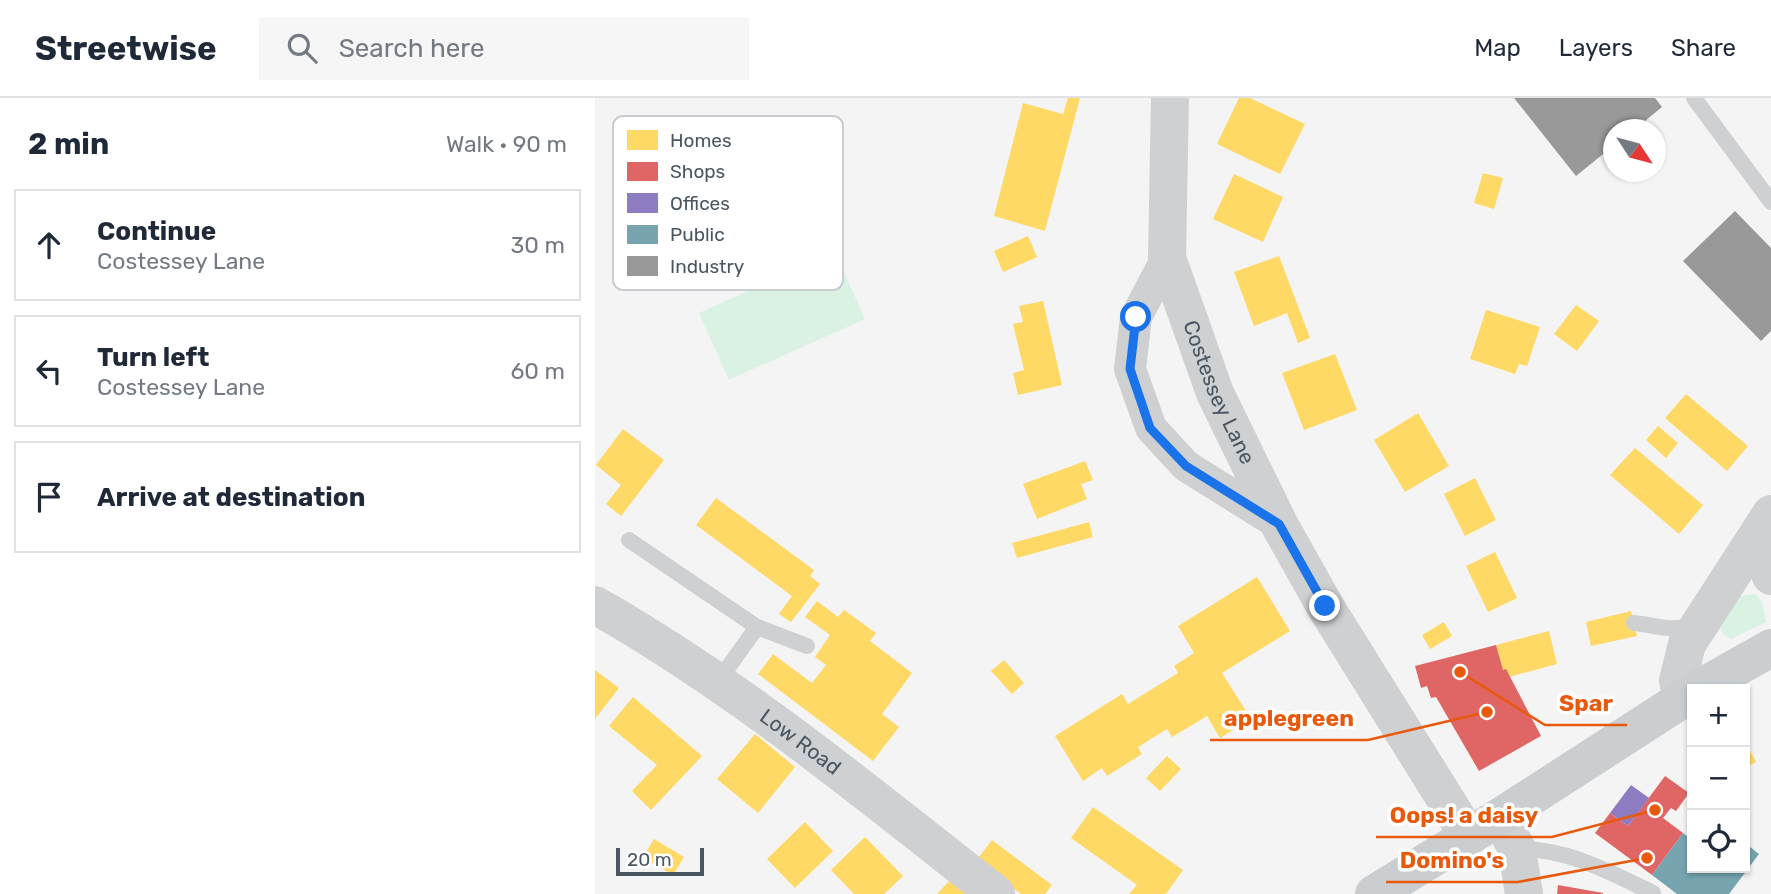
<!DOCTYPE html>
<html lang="en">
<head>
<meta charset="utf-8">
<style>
  body { margin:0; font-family:Rubik,sans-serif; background:#f6f6f7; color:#1f2937 }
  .controls { position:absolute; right:21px; bottom:21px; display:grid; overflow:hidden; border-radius:0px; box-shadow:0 2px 5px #0004 }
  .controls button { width:63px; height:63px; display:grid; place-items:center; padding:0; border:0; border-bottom:2px solid #e0e1e3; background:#fff; color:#1f2937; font:35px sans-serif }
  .compass { position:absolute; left:1008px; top:21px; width:63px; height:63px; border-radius:50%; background:#fff; box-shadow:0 2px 5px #0004; rotate:126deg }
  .scale { position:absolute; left:21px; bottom:18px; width:88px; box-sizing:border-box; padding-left:7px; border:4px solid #4a5661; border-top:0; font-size:19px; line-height:24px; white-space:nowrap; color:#4a5661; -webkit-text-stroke:5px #fff; paint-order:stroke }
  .stop { position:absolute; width:21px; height:21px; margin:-16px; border:5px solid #1a73e8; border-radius:50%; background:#fff }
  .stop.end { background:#1a73e8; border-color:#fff; box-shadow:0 2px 7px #0008 }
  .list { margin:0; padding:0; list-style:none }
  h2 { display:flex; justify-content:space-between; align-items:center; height:91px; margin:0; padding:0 28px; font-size:30px }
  h2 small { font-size:23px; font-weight:400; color:#747a83 }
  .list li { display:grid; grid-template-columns:46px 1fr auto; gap:21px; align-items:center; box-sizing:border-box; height:112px; margin:0 14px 14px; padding:0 14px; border:2px solid #e0e1e3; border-radius:0px }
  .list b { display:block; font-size:26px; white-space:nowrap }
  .list p { margin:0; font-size:23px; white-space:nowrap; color:#747a83 }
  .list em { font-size:23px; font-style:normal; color:#747a83 }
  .icon { flex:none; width:38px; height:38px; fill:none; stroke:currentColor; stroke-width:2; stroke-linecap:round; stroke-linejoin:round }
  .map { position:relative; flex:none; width:1176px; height:796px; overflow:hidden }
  header { display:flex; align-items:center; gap:42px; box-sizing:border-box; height:98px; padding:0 35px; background:#fff; border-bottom:2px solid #e0e1e3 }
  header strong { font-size:33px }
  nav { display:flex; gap:38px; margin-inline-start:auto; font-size:24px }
  .search { width:490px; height:63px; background:#f6f6f7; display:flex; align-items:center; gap:18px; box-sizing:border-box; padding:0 24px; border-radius:0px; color:#747a83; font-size:26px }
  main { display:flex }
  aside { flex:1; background:#fff }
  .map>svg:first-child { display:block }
  .green { fill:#d9f2e3 }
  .homes { fill:#ffd966 }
  .shops { fill:#e06666 }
  .offices { fill:#8e7cc3 }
  .public { fill:#76a5af }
  .industry { fill:#999 }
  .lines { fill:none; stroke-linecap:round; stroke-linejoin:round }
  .service { stroke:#ced0d2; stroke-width:16 }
  .minor { stroke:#ced0d2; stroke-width:32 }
  .tertiary { stroke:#ced0d2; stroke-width:38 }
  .primary { stroke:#caced1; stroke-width:38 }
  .route { stroke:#1a73e8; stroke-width:9 }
  .labels { text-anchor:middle; stroke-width:7; stroke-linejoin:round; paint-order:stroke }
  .street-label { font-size:21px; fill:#4a5661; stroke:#fff }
  .key { fill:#fff; stroke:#c9ccd0; stroke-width:2 }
  .key-label { font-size:19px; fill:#4a5661 }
  .leader { fill:none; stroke:#e8590c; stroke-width:2.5 }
  .callout-dot { fill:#e8590c; stroke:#fff; stroke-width:2.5 }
  .callout-label { font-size:23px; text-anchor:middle; font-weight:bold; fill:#e8590c; stroke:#fff; stroke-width:7; stroke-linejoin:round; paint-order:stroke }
</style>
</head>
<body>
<header>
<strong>Streetwise</strong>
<div class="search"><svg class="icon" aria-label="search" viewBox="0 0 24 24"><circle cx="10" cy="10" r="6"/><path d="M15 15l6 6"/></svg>Search here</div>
<nav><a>Map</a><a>Layers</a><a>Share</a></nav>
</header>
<main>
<aside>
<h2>2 min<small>Walk · 90 m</small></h2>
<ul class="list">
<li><svg class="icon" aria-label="ahead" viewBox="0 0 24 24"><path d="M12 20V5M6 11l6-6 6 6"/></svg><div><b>Continue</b><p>Costessey Lane</p></div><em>30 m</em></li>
<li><svg class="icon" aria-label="left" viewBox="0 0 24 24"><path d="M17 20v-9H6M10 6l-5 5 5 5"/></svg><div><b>Turn left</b><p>Costessey Lane</p></div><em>60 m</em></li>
<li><svg class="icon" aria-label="arrive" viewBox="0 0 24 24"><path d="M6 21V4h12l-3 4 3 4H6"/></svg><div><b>Arrive at destination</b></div></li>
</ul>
</aside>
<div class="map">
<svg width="1176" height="796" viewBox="0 0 1176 796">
  <rect width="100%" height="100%" fill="#f4f4f4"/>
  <g class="green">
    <path d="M 240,154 L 270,221 L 134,282 L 104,215 Z"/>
    <path d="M 1160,496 L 1167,504 L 1171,524 L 1136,541 L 1128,536 L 1124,523 L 1146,498 Z"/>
  </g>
  <g class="homes">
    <path d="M 473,0 L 485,0 L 450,133 L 399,118 L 428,5 L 468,16 Z"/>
    <path d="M 644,0 L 655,0 L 710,26 L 685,76 L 622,46 Z"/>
    <path d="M 888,75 L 908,80 L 899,111 L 879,105 Z"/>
    <path d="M 639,76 L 688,99 L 668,144 L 618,121 Z"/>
    <path d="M 433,138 L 442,159 L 408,174 L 399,153 Z"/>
    <path d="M 684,158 L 715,240 L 703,245 L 692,215 L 659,228 L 639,174 Z"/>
    <path d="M 448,203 L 467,287 L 423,297 L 418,275 L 429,272 L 418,226 L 428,224 L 424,208 Z"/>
    <path d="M 981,207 L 1004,223 L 982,253 L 959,236 Z"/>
    <path d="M 891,212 L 945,229 L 932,268 L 924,266 L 920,276 L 875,261 Z"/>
    <path d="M 740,256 L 762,312 L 709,332 L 687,275 Z"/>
    <path d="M 1091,296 L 1153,348 L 1132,373 L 1070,320 Z"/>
    <path d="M 823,315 L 854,368 L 810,394 L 779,342 Z"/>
    <path d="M 1063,328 L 1083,345 L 1071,360 L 1051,342 Z"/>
    <path d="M 28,331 L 69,362 L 26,418 L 11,406 L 26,387 L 1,367 Z"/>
    <path d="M 1040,350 L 1108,407 L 1084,436 L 1015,377 Z"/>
    <path d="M 490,363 L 498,382 L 486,386 L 492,401 L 442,421 L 428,386 Z"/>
    <path d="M 880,380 L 901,422 L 870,438 L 849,396 Z"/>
    <path d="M 121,400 L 219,472 L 215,478 L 225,486 L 196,524 L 184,516 L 197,498 L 101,427 Z"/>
    <path d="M 494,424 L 498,439 L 422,460 L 417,445 Z"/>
    <path d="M 900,454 L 922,500 L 893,514 L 871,468 Z"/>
    <path d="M 662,479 L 695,533 L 627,575 L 656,621 L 625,640 L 612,618 L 577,639 L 572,631 L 543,649 L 547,656 L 512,678 L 507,670 L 488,683 L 460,638 L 527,596 L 533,606 L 583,575 L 579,568 L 599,555 L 583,528 Z"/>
    <path d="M 222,503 L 243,519 L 249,512 L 281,535 L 275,543 L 317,575 L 287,616 L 304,629 L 278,663 L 163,576 L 178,556 L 217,585 L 231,567 L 220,559 L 235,537 L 210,519 Z"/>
    <path d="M 1036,513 L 1042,538 L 996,548 L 991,524 Z"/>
    <path d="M 849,524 L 857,538 L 835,551 L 827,537 Z"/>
    <path d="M 954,533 L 962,566 L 910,580 L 901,547 Z"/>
    <path d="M 409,562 L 429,585 L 417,596 L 396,573 Z"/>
    <path d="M 0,572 L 24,590 L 0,621 Z"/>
    <path d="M 38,599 L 107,658 L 56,712 L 37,693 L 62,667 L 14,628 Z"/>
    <path d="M 160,636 L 200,669 L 163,715 L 122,681 Z"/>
    <path d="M 1150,643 L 1161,664 L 1150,670 Z"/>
    <path d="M 572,658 L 586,671 L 565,693 L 551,680 Z"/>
    <path d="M 498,709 L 588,772 L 571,796 L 534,796 L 542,787 L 476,740 Z"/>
    <path d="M 210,724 L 238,753 L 200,790 L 172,761 Z"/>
    <path d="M 270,739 L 308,778 L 289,796 L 259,796 L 236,772 Z"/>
    <path d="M 59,741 L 89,759 L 78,777 L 48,759 Z"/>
    <path d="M 397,742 L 457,787 L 450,796 L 426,796 L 381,763 Z"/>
    <path d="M 359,778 L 378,796 L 342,796 Z"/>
  </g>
  <g class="shops">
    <path d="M 901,547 L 908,572 L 911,571 L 946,638 L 884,673 L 841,599 L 836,600 L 832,588 L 826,590 L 820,568 Z"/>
    <path d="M 1070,678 L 1094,695 L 1081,713 L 1076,710 L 1068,720 L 1088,735 L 1057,777 L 1000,735 L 1015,715 L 1033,728 Z"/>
    <path d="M 963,787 L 1008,795 L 1008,796 L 962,796 Z"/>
  </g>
  <path class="offices" d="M 1036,687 L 1054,700 L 1033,728 L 1015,715 Z"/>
  <path class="public" d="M 1088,735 L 1097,742 L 1097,770 L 1150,770 L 1150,745 L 1164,756 L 1134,796 L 1082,796 L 1057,777 Z"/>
  <g class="industry">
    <path d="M 919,0 L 1060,0 L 1067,9 L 1039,32 L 1018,32 L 1018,48 L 981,78 Z"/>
    <path d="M 1140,113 L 1176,150 L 1176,233 L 1166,243 L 1088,163 Z"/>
  </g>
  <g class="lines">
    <g class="service">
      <path d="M 1099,0 L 1176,104"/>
      <path d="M 34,442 L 162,529"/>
      <path d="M 1039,525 C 1061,527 1077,535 1098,526"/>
      <path d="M 122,585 L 162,529 L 212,548"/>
      <path d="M 922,751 C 972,750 1014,774 1058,795"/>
    </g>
    <path class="minor" d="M 572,160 L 541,219 L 535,271 L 556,330 L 591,368 L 684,426"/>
    <g class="tertiary">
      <path id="s1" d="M 575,0 L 572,160 L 620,295 L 684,426 L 730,508 L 874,739"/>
      <path d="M 1176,418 L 1171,464 L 1176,478"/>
      <path id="s2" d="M 0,507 C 143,588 272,695 401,796"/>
      <path d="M 1087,600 L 1083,583 L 1092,546 L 1176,416"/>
      <path d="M 905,719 L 922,751 L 929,796"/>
    </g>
    <g class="primary">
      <path d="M 1103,591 L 1176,550"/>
      <path d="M 779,796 L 905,719 L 1097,595"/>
    </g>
  </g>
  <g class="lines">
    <path class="route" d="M 541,219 L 535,271 L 555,330 L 591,368 L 684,426 L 730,508"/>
  </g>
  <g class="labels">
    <g class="street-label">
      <text dy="7" stroke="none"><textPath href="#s1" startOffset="304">Costessey Lane</textPath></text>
      <text dy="7" stroke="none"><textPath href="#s2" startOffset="247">Low Road</textPath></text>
    </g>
  </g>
  <rect x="18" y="18" width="230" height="174" rx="10" class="key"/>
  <rect x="32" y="32" width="31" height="20" fill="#ffd966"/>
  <rect x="32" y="64" width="31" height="19" fill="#e06666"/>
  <rect x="32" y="95" width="31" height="20" fill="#8e7cc3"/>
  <rect x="32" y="127" width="31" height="19" fill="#76a5af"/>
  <rect x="32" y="158" width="31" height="20" fill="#999"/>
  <g class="key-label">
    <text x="75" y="49">Homes</text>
    <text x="75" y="80">Shops</text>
    <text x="75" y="112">Offices</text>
    <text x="75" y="143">Public</text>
    <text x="75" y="175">Industry</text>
  </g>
  <path class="leader" d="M865 574L950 627H1032M892 614L773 642H615M1060 712L957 739H781M1052 760L923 784H791"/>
  <g class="callout-dot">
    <circle cx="865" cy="574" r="7"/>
    <circle cx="892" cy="614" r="7"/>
    <circle cx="1060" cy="712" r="7"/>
    <circle cx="1052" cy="760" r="7"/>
  </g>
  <g class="callout-label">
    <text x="991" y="613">Spar</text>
    <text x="694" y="628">applegreen</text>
    <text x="869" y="725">Oops! a daisy</text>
    <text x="857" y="770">Domino's</text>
  </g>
</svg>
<div class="controls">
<button>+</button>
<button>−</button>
<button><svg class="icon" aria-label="locate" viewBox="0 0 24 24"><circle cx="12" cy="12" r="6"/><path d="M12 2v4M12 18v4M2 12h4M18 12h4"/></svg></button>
</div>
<svg class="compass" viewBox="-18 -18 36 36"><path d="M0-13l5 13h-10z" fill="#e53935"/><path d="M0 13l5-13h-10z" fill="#747a83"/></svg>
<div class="scale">20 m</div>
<div class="stop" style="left:541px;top:219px"></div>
<div class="stop end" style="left:730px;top:508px"></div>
</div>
</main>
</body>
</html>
